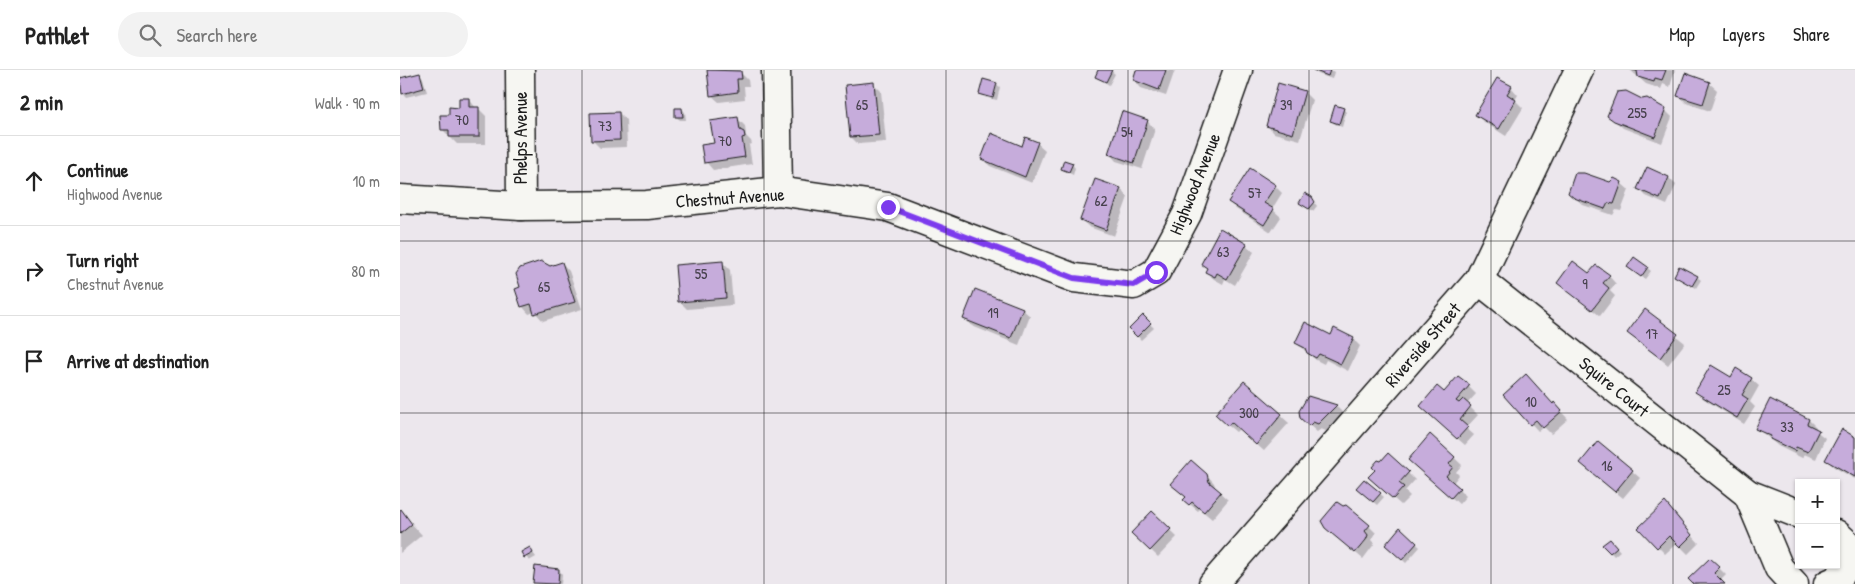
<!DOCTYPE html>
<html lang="en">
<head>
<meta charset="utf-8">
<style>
  body { margin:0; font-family:"Patrick Hand",sans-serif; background:#f2f2f2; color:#222 }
  .controls { position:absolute; right:15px; bottom:15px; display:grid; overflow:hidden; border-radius:0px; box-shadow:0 1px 4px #0004 }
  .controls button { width:45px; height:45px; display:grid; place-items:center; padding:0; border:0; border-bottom:1px solid #e0e0e0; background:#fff; color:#222; font:25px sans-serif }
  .stop { position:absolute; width:15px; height:15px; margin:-11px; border:4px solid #7c3aed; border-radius:50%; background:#fff }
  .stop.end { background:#7c3aed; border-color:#fff; box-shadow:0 1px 5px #0008 }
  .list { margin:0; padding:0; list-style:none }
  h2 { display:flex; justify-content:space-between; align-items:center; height:65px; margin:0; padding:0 20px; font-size:21px }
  h2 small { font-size:16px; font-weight:400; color:#767676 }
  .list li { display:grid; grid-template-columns:32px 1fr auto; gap:15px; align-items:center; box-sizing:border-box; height:90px; padding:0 20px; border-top:1px solid #e0e0e0 }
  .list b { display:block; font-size:19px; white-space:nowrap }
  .list p { margin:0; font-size:16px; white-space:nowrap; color:#767676 }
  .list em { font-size:16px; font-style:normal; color:#767676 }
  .icon { flex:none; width:28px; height:28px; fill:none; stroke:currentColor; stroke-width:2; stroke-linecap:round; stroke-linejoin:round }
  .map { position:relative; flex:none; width:1455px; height:514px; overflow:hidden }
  header { display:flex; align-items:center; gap:30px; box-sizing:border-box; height:70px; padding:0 25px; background:#fff; border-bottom:1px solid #e0e0e0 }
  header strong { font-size:24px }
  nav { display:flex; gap:28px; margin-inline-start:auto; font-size:18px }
  .search { width:350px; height:45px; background:#f2f2f2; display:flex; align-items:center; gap:12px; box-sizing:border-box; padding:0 18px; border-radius:28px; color:#767676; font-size:19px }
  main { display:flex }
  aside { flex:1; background:#fff }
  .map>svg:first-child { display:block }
  .shadow { fill:#0003 }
  .building { fill:#c6acdb; stroke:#1c1c1c }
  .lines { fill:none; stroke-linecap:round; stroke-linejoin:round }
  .minor-casing { stroke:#1c1c1c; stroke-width:31 }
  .minor { stroke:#f6f6f2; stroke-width:28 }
  .route { stroke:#7c3aed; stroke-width:6 }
  .grid { fill:none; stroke:#1c1c1c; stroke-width:1; stroke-opacity:0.55 }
  .labels { text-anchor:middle; stroke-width:5; stroke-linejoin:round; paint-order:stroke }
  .number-label { font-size:15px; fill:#46404c }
  .street-label { font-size:18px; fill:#1c1c1c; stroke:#f6f6f2 }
</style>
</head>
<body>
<header>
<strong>Pathlet</strong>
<div class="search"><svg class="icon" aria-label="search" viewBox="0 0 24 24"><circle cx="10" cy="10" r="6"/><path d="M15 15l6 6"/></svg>Search here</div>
<nav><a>Map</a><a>Layers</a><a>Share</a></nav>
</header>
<main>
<aside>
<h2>2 min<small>Walk · 90 m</small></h2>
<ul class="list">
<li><svg class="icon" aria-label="ahead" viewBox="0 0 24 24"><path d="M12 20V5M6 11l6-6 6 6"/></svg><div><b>Continue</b><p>Highwood Avenue</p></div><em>10 m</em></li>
<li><svg class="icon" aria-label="right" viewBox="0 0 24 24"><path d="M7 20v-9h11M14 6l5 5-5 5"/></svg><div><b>Turn right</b><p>Chestnut Avenue</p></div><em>80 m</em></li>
<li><svg class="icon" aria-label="arrive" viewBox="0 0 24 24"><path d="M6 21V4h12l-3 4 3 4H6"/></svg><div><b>Arrive at destination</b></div></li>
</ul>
</aside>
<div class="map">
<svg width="1455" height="514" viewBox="0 0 1455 514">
  <rect width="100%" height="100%" fill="#ece7ed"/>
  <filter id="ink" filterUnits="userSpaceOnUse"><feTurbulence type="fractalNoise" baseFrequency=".02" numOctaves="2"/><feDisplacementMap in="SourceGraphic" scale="10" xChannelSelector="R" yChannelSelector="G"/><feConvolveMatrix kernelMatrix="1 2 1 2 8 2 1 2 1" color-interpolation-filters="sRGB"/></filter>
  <g filter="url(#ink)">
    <g class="shadow">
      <path d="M 308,0 L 341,0 L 342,4 L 348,10 L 349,16 L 344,16 L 345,29 L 319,32 L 311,25 Z"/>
      <path d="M 699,0 L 710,0 L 715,4 L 709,15 L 696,6 Z"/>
      <path d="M 738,0 L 775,0 L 766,26 L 741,18 L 734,10 Z"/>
      <path d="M 914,0 L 931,0 L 934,2 L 932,9 L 918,4 Z"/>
      <path d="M 1230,0 L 1275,0 L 1270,17 L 1263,14 L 1261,19 L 1246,14 Z"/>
      <path d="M 20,4 L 23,8 L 27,22 L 6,27 L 3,23 L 0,9 Z"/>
      <path d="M 1309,13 L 1317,20 L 1310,41 L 1286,33 L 1279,25 Z"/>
      <path d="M 474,14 L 481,21 L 486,72 L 458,74 L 451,67 Z"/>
      <path d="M 596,14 L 600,17 L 597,30 L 584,27 L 581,24 Z"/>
      <path d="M 1111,17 L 1118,25 L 1115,30 L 1123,38 L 1106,66 L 1084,52 L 1077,45 Z"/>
      <path d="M 904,22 L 912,30 L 900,70 L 874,63 L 867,55 Z"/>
      <path d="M 69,29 L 76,38 L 78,38 L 86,46 L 86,74 L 57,74 L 42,59 L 51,46 Z"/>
      <path d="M 282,39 L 285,42 L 286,50 L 280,50 L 276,47 Z"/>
      <path d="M 943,39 L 946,42 L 942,57 L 935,54 L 931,51 Z"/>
      <path d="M 1265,40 L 1272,47 L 1262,73 L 1223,58 L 1209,46 Z"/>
      <path d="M 219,43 L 226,50 L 227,77 L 200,78 L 192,70 Z"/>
      <path d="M 337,48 L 345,56 L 346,66 L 351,71 L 352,74 L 349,75 L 352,94 L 313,100 L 306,92 Z"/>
      <path d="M 747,51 L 755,59 L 742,99 L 716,91 L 709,83 Z"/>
      <path d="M 637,73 L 645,80 L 632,113 L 590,96 L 582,89 Z"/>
      <path d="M 672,94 L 675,98 L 673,105 L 662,99 Z"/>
      <path d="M 1269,108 L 1276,115 L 1267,135 L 1246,126 L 1238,118 Z"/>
      <path d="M 696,110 L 721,119 L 728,127 L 714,166 L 689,157 L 681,150 Z"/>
      <path d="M 1211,113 L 1221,113 L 1229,120 L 1221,141 L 1216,140 L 1213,145 L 1183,135 L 1170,123 Z"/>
      <path d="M 875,116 L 882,123 L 872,139 L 881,147 L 871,162 L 836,139 L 829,132 Z"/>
      <path d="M 911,128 L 917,136 L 913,141 L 904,136 Z"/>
      <path d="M 846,175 L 854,182 L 835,215 L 825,209 L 823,214 L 814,209 L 806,202 L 808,199 L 802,194 Z"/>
      <path d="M 322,192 L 330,200 L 333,235 L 287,239 L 279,231 Z"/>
      <path d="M 162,193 L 169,201 L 182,239 L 143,251 L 135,242 L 129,244 L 122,236 L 150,197 Z"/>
      <path d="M 1247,198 L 1251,201 L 1245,209 L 1232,200 Z"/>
      <path d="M 1190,205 L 1209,206 L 1216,214 L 1210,221 L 1215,226 L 1200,246 L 1158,212 Z"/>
      <path d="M 1276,206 L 1297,207 L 1301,210 L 1296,218 Z"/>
      <path d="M 622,239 L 630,246 L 619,275 L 572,256 L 565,249 Z"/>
      <path d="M 1245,241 L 1285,273 L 1268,295 L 1228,263 Z"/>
      <path d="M 743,247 L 754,258 L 741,270 L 731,259 Z"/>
      <path d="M 932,267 L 953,269 L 960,276 L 948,301 L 926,290 L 924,294 L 916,290 L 896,273 Z"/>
      <path d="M 1337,300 L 1351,309 L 1359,316 L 1350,332 L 1355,337 L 1344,354 L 1304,329 L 1296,322 L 1332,308 Z"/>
      <path d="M 1059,307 L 1076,324 L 1067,334 L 1078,345 L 1066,358 L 1074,365 L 1065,375 L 1029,344 Z"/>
      <path d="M 844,313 L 889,353 L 864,381 L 839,359 L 836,362 L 824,352 Z"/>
      <path d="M 1105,325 L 1153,335 L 1154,334 L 1168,349 L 1151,364 L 1144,357 L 1138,361 Z"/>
      <path d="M 909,328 L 936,336 L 943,343 L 926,361 L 921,359 L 917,362 L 909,355 Z"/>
      <path d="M 1409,350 L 1416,357 L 1415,360 L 1425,368 L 1416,389 L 1404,384 L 1402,388 L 1378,376 L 1357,358 Z"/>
      <path d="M 1031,366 L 1062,395 L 1056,402 L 1059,405 L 1053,413 L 1066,426 L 1059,434 L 1017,397 Z"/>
      <path d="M 1455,368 L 1455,409 L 1434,397 L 1427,390 Z"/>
      <path d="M 1189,400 L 1232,401 L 1240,408 L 1223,428 Z"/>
      <path d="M 1008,403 L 1015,410 L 1005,421 L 1010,426 L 1001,435 L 977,414 Z"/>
      <path d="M 807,405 L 814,413 L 816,419 L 828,430 L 812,449 L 800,439 L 798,441 L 785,430 Z"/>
      <path d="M 964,411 L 984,427 L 977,435 L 961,422 Z"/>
      <path d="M 1265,434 L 1282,451 L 1280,452 L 1299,473 L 1288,484 L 1277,473 L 1265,484 L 1240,458 Z"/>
      <path d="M 0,441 L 22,465 L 0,483 Z"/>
      <path d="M 752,443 L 777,467 L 758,487 L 733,463 Z"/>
      <path d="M 969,456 L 976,463 L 972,470 L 975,473 L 963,489 L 934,465 Z"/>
      <path d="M 1000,459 L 1020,477 L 1006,493 L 987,475 Z"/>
      <path d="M 1210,470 L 1220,481 L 1214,486 L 1204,475 Z"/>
      <path d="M 130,479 L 136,487 L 129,491 L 123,482 Z"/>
      <path d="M 1310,489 L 1326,505 L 1320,511 L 1323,514 L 1294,514 Z"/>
      <path d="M 159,500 L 162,504 L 161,514 L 134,513 Z"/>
    </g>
    <g class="building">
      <path d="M 307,0 L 341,1 L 342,9 L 337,9 L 338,22 L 310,26 Z"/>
      <path d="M 698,0 L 712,0 L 706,12 L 695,7 Z"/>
      <path d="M 736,0 L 766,0 L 759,20 L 733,10 Z"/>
      <path d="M 913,0 L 930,0 L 928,6 Z"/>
      <path d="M 1233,0 L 1266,0 L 1262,10 L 1255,8 L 1254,12 L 1238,7 L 1237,1 Z"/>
      <path d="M 20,3 L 24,18 L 2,24 L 0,8 Z"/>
      <path d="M 1285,3 L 1310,12 L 1303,34 L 1277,26 Z"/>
      <path d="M 1097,8 L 1112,16 L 1107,24 L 1116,30 L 1099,59 L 1075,45 Z"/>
      <path d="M 583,9 L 597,13 L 593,28 L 579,24 Z"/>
      <path d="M 474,12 L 479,65 L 450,67 L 445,15 Z"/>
      <path d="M 878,13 L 905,21 L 893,64 L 866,56 Z"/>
      <path d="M 1226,21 L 1242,29 L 1247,28 L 1266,39 L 1255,67 L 1214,51 L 1207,46 L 1217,22 Z"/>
      <path d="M 59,28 L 69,28 L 69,37 L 79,37 L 79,67 L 49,67 L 49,60 L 41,60 L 40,45 L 49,45 L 49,37 L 59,38 Z"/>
      <path d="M 935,35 L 944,38 L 939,54 L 930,51 Z"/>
      <path d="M 275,38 L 282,38 L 283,47 L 275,47 Z"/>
      <path d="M 722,41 L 748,50 L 734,93 L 708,84 Z"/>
      <path d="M 219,42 L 220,70 L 191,71 L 190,43 Z"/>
      <path d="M 338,47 L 340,60 L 344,62 L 345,67 L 342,68 L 345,87 L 304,93 L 301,75 L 314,73 L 310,51 Z"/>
      <path d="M 591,63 L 622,76 L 625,67 L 638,72 L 625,107 L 581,89 Z"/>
      <path d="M 664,90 L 673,93 L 669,102 L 661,99 Z"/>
      <path d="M 1247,97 L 1269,107 L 1260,129 L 1237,119 Z"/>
      <path d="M 850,98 L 876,115 L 864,133 L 874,139 L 864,155 L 828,132 Z"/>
      <path d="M 1175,103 L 1184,103 L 1210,112 L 1214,108 L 1222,112 L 1214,134 L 1208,133 L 1205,139 L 1174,128 L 1168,123 Z"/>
      <path d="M 695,109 L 721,118 L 706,160 L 680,150 Z"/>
      <path d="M 905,123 L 912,127 L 915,132 L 909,139 L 899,133 Z"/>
      <path d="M 820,158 L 847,174 L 827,209 L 817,203 L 815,207 L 805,202 L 807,198 L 801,194 Z"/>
      <path d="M 1234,187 L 1248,197 L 1241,207 L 1227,197 Z"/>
      <path d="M 141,191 L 150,196 L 162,192 L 175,232 L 134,244 L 131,234 L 121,237 L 115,219 L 120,217 L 116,204 L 120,198 Z"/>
      <path d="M 323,191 L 326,228 L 278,232 L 275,195 Z"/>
      <path d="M 1173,191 L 1189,203 L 1196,195 L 1210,205 L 1203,213 L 1209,218 L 1192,240 L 1157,213 Z"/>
      <path d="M 1279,196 L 1298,206 L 1292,216 L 1274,206 Z"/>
      <path d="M 575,219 L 623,238 L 611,268 L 563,249 Z"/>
      <path d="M 1245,239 L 1278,264 L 1260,288 L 1227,263 Z"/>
      <path d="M 743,245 L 751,253 L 737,267 L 729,259 Z"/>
      <path d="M 905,252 L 931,265 L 934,258 L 954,268 L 941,294 L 919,284 L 916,288 L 907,283 L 905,278 L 895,273 Z"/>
      <path d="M 1311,295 L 1331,307 L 1336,298 L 1352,308 L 1342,325 L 1348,329 L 1337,348 L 1295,322 Z"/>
      <path d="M 1126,304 L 1153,334 L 1154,332 L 1162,341 L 1143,358 L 1136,350 L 1130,355 L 1103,325 Z"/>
      <path d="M 1058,306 L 1070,315 L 1056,331 L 1059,333 L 1063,329 L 1071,336 L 1060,350 L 1068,357 L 1057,369 L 1020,336 L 1037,316 L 1044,322 Z"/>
      <path d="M 844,311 L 882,344 L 856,375 L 831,352 L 828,356 L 815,344 Z"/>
      <path d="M 908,326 L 937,335 L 918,354 L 913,352 L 909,356 L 900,348 L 899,341 Z"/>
      <path d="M 1370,329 L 1409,349 L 1407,354 L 1419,360 L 1408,382 L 1396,377 L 1395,381 L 1370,369 L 1371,366 L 1355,359 Z"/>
      <path d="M 1442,359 L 1455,367 L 1455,407 L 1425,390 Z"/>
      <path d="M 1030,364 L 1055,387 L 1049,394 L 1053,397 L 1046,406 L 1060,418 L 1051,428 L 1008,390 Z"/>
      <path d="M 1198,371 L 1233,400 L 1215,422 L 1180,393 Z"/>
      <path d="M 988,383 L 1009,402 L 999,413 L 1004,417 L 993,429 L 968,407 L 975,400 L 972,397 L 978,390 L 981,391 Z"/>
      <path d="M 791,390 L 807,404 L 809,412 L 821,422 L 804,442 L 792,432 L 789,435 L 783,430 L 786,427 L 770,414 Z"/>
      <path d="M 964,409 L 981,423 L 973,432 L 956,418 Z"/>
      <path d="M 937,432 L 943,436 L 946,435 L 970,455 L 965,461 L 968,465 L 966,470 L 955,483 L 925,458 L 921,451 Z"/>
      <path d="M 1265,432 L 1292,465 L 1280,477 L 1269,466 L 1257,478 L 1238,458 Z"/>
      <path d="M 1,439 L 12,454 L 0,464 L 0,440 Z"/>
      <path d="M 752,441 L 771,459 L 750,481 L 731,463 Z"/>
      <path d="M 1000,457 L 1017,473 L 1002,490 L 985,475 Z"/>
      <path d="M 1210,469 L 1217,477 L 1210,483 L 1202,475 Z"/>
      <path d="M 130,477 L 133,483 L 124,488 L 121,482 Z"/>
      <path d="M 1310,488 L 1320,497 L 1314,503 L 1325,514 L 1293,514 L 1288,509 Z"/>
      <path d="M 135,496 L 159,499 L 158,514 L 133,513 Z"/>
    </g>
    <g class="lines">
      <defs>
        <g id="minor">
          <path d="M 120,0 L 121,136"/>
          <path d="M 376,0 L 378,121"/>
          <path d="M 0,129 L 121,136 L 247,135 L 378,121 L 488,137 L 674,208 L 734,215 L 756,202 L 787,144 L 838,0"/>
          <path d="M 1079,210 L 1348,424 L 1399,444"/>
          <path d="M 1348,424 L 1379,498 L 1394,514"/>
          <path d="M 813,514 L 1079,210 L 1179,0"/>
          <path d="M 1428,514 L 1437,510 L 1449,492 L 1446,473 L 1436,464"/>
        </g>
      </defs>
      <use href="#minor" class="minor-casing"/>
      <use href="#minor" class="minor"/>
    </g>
  </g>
  <g class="lines" filter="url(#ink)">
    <path class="route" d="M 488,137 L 674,208 L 734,215 L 756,202"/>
  </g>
  <path class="grid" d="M 182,0 L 182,514M 364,0 L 364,514M 546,0 L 546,514M 728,0 L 728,514M 909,0 L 909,514M 1091,0 L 1091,514M 1273,0 L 1273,514M 0,171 L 1455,171M 0,343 L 1455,343"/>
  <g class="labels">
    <g class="number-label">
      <text x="462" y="40">65</text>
      <text x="886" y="40">39</text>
      <text x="1237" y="48">255</text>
      <text x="62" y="55">70</text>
      <text x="205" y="61">73</text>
      <text x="727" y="67">54</text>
      <text x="325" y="76">70</text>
      <text x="855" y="128">57</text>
      <text x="701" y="136">62</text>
      <text x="823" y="187">63</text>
      <text x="301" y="209">55</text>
      <text x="1185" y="219">9</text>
      <text x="144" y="222">65</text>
      <text x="593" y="248">19</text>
      <text x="1252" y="269">17</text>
      <text x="1324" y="325">25</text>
      <text x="1131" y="337">10</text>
      <text x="849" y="348">300</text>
      <text x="1387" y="362">33</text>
      <text x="1207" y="401">16</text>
    </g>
    <g class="street-label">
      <text transform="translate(121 68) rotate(-90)" y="6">Phelps Avenue</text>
      <text transform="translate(795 114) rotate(-68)" y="6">Highwood Avenue</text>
      <text transform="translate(330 128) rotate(-4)" y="6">Chestnut Avenue</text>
      <text transform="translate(1023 275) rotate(-49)" y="6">Riverside Street</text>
      <text transform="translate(1214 317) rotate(39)" y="6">Squire Court</text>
    </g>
  </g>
</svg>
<div class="controls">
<button>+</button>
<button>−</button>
</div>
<div class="stop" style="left:756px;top:202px"></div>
<div class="stop end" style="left:488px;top:137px"></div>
</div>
</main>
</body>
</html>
